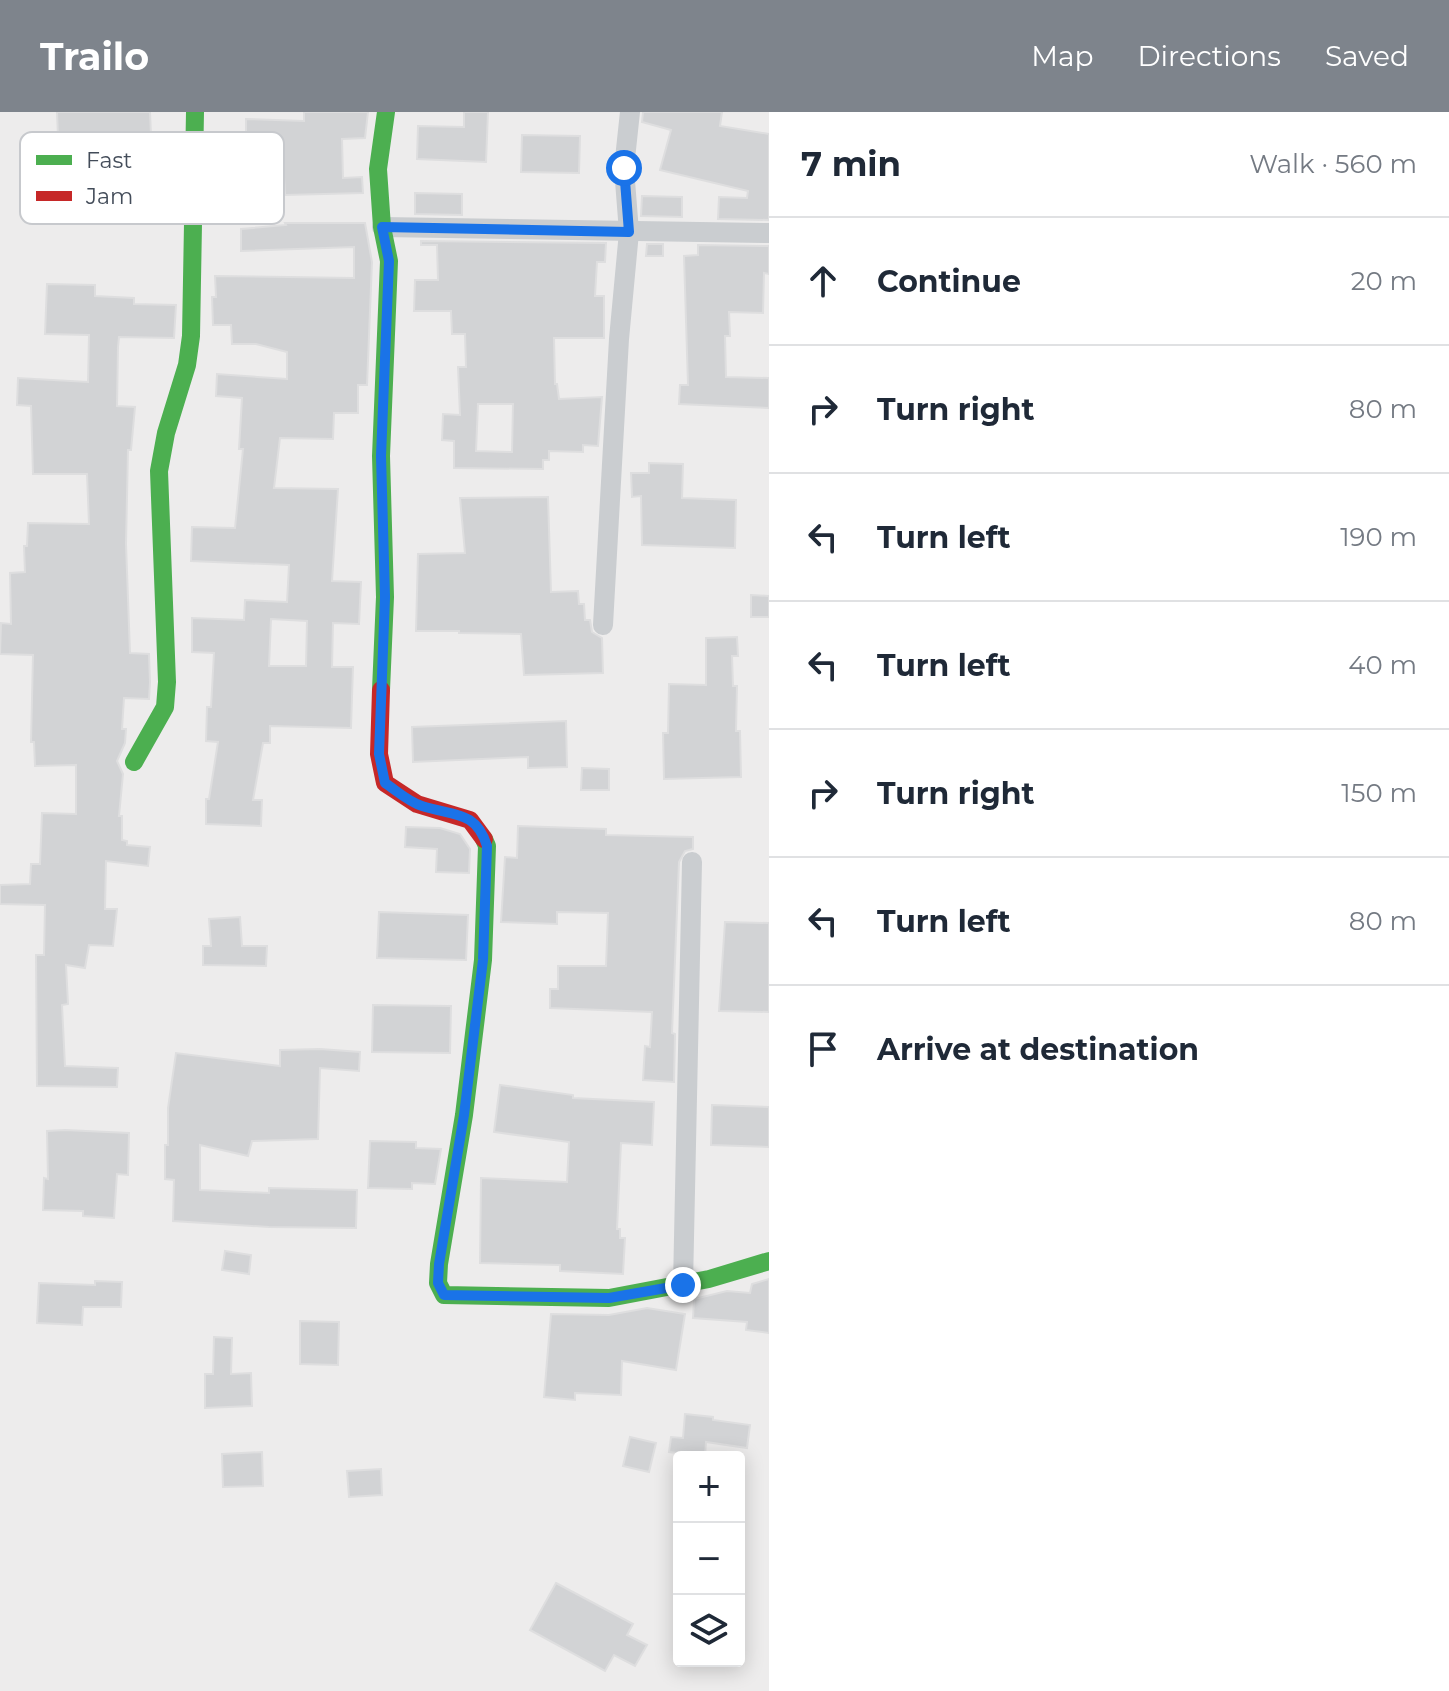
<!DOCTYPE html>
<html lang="en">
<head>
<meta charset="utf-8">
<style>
  body { margin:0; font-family:Montserrat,sans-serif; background:#f2f2f3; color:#1f2937 }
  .controls { position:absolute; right:24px; bottom:24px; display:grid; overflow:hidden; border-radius:8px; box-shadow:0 4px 20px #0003 }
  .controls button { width:72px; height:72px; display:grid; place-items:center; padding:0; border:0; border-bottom:2px solid #e0e1e3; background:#fff; color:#1f2937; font:40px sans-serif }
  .stop { position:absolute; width:24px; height:24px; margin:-18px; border:6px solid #1a73e8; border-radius:50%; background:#fff }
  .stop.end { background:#1a73e8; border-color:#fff; box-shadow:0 2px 8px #0008 }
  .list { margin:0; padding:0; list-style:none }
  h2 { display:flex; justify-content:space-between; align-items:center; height:104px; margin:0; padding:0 32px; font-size:34px }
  h2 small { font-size:26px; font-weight:400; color:#747a83 }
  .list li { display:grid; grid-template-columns:52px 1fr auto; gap:24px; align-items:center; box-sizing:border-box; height:128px; padding:0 32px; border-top:2px solid #e0e1e3 }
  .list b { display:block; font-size:30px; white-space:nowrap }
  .list em { font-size:26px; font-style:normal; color:#747a83 }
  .icon { flex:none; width:44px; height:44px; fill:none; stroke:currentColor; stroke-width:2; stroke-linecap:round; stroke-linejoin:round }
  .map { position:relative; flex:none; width:769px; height:1579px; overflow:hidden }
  header { display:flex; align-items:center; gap:48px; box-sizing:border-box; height:112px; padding:0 40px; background:#7e848c; color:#fff }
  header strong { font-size:38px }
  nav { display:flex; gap:44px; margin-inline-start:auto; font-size:28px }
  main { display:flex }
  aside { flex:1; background:#fff }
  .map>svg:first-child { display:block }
  .building { fill:#d2d3d5; stroke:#dededf; stroke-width:2; fill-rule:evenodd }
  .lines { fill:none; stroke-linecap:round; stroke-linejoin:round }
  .street { stroke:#cacdd0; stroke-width:20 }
  .fast { stroke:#4caf50; stroke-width:18 }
  .jam { stroke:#c62828; stroke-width:18 }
  .route { stroke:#1a73e8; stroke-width:10 }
  .key { fill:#fff; stroke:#c7c9cd; stroke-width:2 }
  .key-label { font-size:22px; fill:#434c59 }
</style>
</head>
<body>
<header>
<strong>Trailo</strong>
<nav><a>Map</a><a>Directions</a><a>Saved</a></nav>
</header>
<main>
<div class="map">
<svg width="769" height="1579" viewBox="0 0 769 1579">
  <rect width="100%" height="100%" fill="#edecec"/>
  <g class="building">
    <path d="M 57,0 L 150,0 L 152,47 L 135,47 L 133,101 L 93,100 L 93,95 L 29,96 L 29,68 L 33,68 L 32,51 L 59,50 Z"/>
    <path d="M 304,0 L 368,0 L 365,26 L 342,27 L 343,66 L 362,65 L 363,81 L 285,83 L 284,65 L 247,66 L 248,80 L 221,80 L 221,28 L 246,28 L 246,7 L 304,9 Z"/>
    <path d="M 464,0 L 488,0 L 486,50 L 417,47 L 418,14 L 464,15 Z"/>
    <path d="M 643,0 L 722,0 L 720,14 L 769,22 L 769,108 L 718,107 L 719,85 L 747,86 L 748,79 L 660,58 L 671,18 L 642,10 Z"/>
    <path d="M 522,23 L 580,24 L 579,61 L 521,60 Z"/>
    <path d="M 415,81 L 462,82 L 462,103 L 415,102 Z"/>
    <path d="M 642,84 L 682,85 L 682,105 L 641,104 Z"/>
    <path d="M 285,111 L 365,111 L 372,150 L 367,273 L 358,273 L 358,301 L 334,301 L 333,327 L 280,326 L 274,376 L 338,377 L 332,469 L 361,470 L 359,512 L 333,511 L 332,555 L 353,555 L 351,616 L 270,614 L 270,631 L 263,631 L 253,688 L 262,688 L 261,714 L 206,712 L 206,687 L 209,687 L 218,630 L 206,629 L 207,595 L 211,595 L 214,541 L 192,540 L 192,506 L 244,508 L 245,488 L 287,490 L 289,453 L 191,449 L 192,415 L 235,416 L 243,337 L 239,337 L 242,286 L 216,284 L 217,262 L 287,267 L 287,240 L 256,232 L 232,232 L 231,213 L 213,213 L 212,185 L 216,185 L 215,164 L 354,166 L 354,135 L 241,139 L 241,117 L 286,113 ZM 271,507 L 307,509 L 306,554 L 269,554 Z"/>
    <path d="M 421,129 L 606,131 L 605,150 L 597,150 L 595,184 L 604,184 L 604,226 L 554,226 L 555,272 L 557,272 L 559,287 L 602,285 L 598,334 L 583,333 L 583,340 L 549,339 L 549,348 L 543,348 L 543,357 L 454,356 L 454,329 L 442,328 L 443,302 L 460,303 L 458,255 L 466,255 L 465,222 L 452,222 L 451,199 L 414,199 L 415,168 L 438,168 L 437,133 L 421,133 ZM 478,292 L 513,292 L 512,340 L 476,339 Z"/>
    <path d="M 647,132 L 663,132 L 663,144 L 646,144 Z"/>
    <path d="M 698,133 L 769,134 L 769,162 L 764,161 L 763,201 L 729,200 L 730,224 L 725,224 L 726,265 L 769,266 L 769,296 L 679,292 L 680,273 L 688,273 L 684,144 L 698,143 Z"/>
    <path d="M 47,172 L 95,173 L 95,184 L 134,186 L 134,192 L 176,193 L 174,226 L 119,225 L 118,235 L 117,294 L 135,295 L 131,338 L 128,338 L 126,432 L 130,541 L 149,542 L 150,570 L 149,587 L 124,586 L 122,617 L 126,617 L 125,631 L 117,649 L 123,662 L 119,704 L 122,704 L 122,728 L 127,729 L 127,733 L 150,735 L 148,754 L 106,749 L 105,797 L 117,797 L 113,834 L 89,833 L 85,856 L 66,853 L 68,892 L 62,893 L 65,954 L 118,956 L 117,975 L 37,974 L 36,843 L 44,843 L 45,793 L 0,792 L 0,773 L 30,772 L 31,752 L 40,752 L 42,701 L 76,702 L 76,653 L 35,654 L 34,630 L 31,630 L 33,543 L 0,542 L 1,511 L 11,512 L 10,461 L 25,460 L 24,434 L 27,434 L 28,411 L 89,412 L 87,362 L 33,362 L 31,294 L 17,293 L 18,266 L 88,270 L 89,223 L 45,222 Z"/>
    <path d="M 649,351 L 683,352 L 682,386 L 736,388 L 735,436 L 642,433 L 641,384 L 632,385 L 631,361 L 649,361 Z"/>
    <path d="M 548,385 L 551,480 L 578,479 L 579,492 L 584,492 L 585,508 L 590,508 L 592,520 L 602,526 L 603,561 L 524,563 L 521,522 L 459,521 L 459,519 L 416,519 L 418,442 L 465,441 L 460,386 Z"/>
    <path d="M 751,483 L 769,484 L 769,505 L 751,505 Z"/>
    <path d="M 737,525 L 738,544 L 732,544 L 733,574 L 737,574 L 736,619 L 740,619 L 741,665 L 664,667 L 663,621 L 668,621 L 669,572 L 706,573 L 706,526 Z"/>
    <path d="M 566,609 L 567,655 L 528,656 L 528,645 L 413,650 L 412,615 Z"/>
    <path d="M 582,656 L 609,657 L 609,678 L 581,678 Z"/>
    <path d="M 518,714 L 606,717 L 606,723 L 693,725 L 693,737 L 685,739 L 679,750 L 672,921 L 675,922 L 674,970 L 643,968 L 645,934 L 650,935 L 652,900 L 550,896 L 550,877 L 558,877 L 558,854 L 606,854 L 608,801 L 557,800 L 557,812 L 501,810 L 505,745 L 517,746 Z"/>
    <path d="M 406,715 L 440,716 L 460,722 L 470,737 L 469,761 L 436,760 L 437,737 L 405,735 Z"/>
    <path d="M 379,800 L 468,803 L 466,848 L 377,846 Z"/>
    <path d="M 240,805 L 242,834 L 267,834 L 266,854 L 203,853 L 203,834 L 211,834 L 209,807 Z"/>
    <path d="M 725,810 L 769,811 L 769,900 L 719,899 Z"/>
    <path d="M 373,893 L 451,894 L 450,941 L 372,940 Z"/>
    <path d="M 320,937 L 360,940 L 359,959 L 320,956 L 318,1027 L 252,1029 L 248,1044 L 200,1033 L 200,1078 L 269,1081 L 269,1076 L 357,1078 L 356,1116 L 269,1115 L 173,1109 L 174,1068 L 165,1067 L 165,1033 L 168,1033 L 168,996 L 176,941 L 280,954 L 280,938 Z"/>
    <path d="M 500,973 L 573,983 L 573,986 L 654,990 L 652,1033 L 621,1031 L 617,1117 L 620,1117 L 620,1126 L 625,1126 L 623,1162 L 560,1159 L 560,1153 L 480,1151 L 481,1066 L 567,1070 L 569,1030 L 494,1020 Z"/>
    <path d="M 712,993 L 769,995 L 769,1035 L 711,1033 Z"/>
    <path d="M 65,1018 L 129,1021 L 128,1063 L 117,1062 L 114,1106 L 83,1104 L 83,1099 L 43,1098 L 44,1066 L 48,1067 L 47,1019 Z"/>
    <path d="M 370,1029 L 416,1030 L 416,1036 L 441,1037 L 435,1072 L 412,1071 L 412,1077 L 368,1076 Z"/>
    <path d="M 225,1139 L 251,1143 L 249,1162 L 222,1158 Z"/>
    <path d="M 769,1167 L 769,1221 L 746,1218 L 747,1210 L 693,1206 L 694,1187 L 727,1179 L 750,1181 L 752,1172 Z"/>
    <path d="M 95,1169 L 122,1170 L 121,1195 L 83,1195 L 82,1213 L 37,1211 L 39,1171 L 95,1173 Z"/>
    <path d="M 647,1196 L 685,1202 L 676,1258 L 622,1249 L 621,1283 L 575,1281 L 575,1288 L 544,1285 L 551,1202 L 609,1203 Z"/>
    <path d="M 300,1209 L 339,1210 L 338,1253 L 300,1252 Z"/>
    <path d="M 214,1225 L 232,1226 L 231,1262 L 251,1261 L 252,1294 L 205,1296 L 205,1262 L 213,1262 Z"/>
    <path d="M 685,1302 L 713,1305 L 713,1308 L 750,1313 L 747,1336 L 706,1330 L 705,1344 L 669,1340 L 671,1325 L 683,1326 Z"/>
    <path d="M 630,1325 L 656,1331 L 649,1360 L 623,1354 Z"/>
    <path d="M 262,1340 L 263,1374 L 223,1375 L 222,1342 Z"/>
    <path d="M 381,1357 L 382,1383 L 349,1385 L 347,1359 Z"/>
    <path d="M 556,1471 L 633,1512 L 627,1523 L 647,1533 L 635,1554 L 614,1543 L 605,1559 L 530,1518 Z"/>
  </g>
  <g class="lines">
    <g class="street">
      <path d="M 382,115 L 769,121"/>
      <path d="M 603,513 L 619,227 L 629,120 L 624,56 L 630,0"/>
      <path d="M 683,1173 L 692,750"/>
    </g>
    <g class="fast">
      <path d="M 381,578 L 385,485 L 381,344 L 389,149 L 382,115 L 378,57 L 386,0"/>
      <path d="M 134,650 L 165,595 L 167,570 L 159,359 L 166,321 L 187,253 L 191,224 L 195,0"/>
      <path d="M 484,727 L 487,734 L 483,848 L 464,1003 L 439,1152 L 438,1171 L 444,1183 L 609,1186 L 709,1167 L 769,1149"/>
    </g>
    <path class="jam" d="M 381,578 L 379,642 L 385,671 L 417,692 L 470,708 L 484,727"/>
  </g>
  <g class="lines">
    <path class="route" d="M 624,56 L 629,120 L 382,115 L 389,149 L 381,344 L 385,485 L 379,642 L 385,671 C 397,679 409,690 422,694 C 453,704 476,698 487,734 L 483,848 L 464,1003 L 439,1152 L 438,1171 L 444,1183 L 609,1186 L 683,1173"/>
  </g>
  <rect x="20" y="20" width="264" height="92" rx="12" class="key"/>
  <rect x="36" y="43" width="36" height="10" fill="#4caf50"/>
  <rect x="36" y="79" width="36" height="10" fill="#c62828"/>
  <g class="key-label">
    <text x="86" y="56">Fast</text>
    <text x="86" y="92">Jam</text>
  </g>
</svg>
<div class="controls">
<button>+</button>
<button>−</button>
<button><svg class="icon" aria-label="layers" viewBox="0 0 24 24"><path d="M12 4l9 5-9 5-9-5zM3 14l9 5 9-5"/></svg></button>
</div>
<div class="stop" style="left:624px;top:56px"></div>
<div class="stop end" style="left:683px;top:1173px"></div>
</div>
<aside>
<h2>7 min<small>Walk · 560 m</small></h2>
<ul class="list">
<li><svg class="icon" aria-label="ahead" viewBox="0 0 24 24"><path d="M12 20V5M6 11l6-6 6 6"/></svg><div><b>Continue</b></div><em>20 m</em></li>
<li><svg class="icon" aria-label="right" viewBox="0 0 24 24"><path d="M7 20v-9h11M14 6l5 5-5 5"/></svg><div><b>Turn right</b></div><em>80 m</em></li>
<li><svg class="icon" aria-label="left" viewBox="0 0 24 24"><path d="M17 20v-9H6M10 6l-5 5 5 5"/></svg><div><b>Turn left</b></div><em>190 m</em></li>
<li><svg class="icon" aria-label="left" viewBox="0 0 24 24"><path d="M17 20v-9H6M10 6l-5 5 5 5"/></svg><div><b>Turn left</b></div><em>40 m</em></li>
<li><svg class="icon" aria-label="right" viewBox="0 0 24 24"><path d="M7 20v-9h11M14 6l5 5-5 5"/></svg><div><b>Turn right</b></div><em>150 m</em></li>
<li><svg class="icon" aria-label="left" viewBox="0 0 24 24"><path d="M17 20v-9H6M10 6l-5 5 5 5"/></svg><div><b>Turn left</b></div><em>80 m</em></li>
<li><svg class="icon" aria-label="arrive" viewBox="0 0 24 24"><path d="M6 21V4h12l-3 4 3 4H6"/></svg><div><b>Arrive at destination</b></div></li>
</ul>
</aside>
</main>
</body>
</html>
